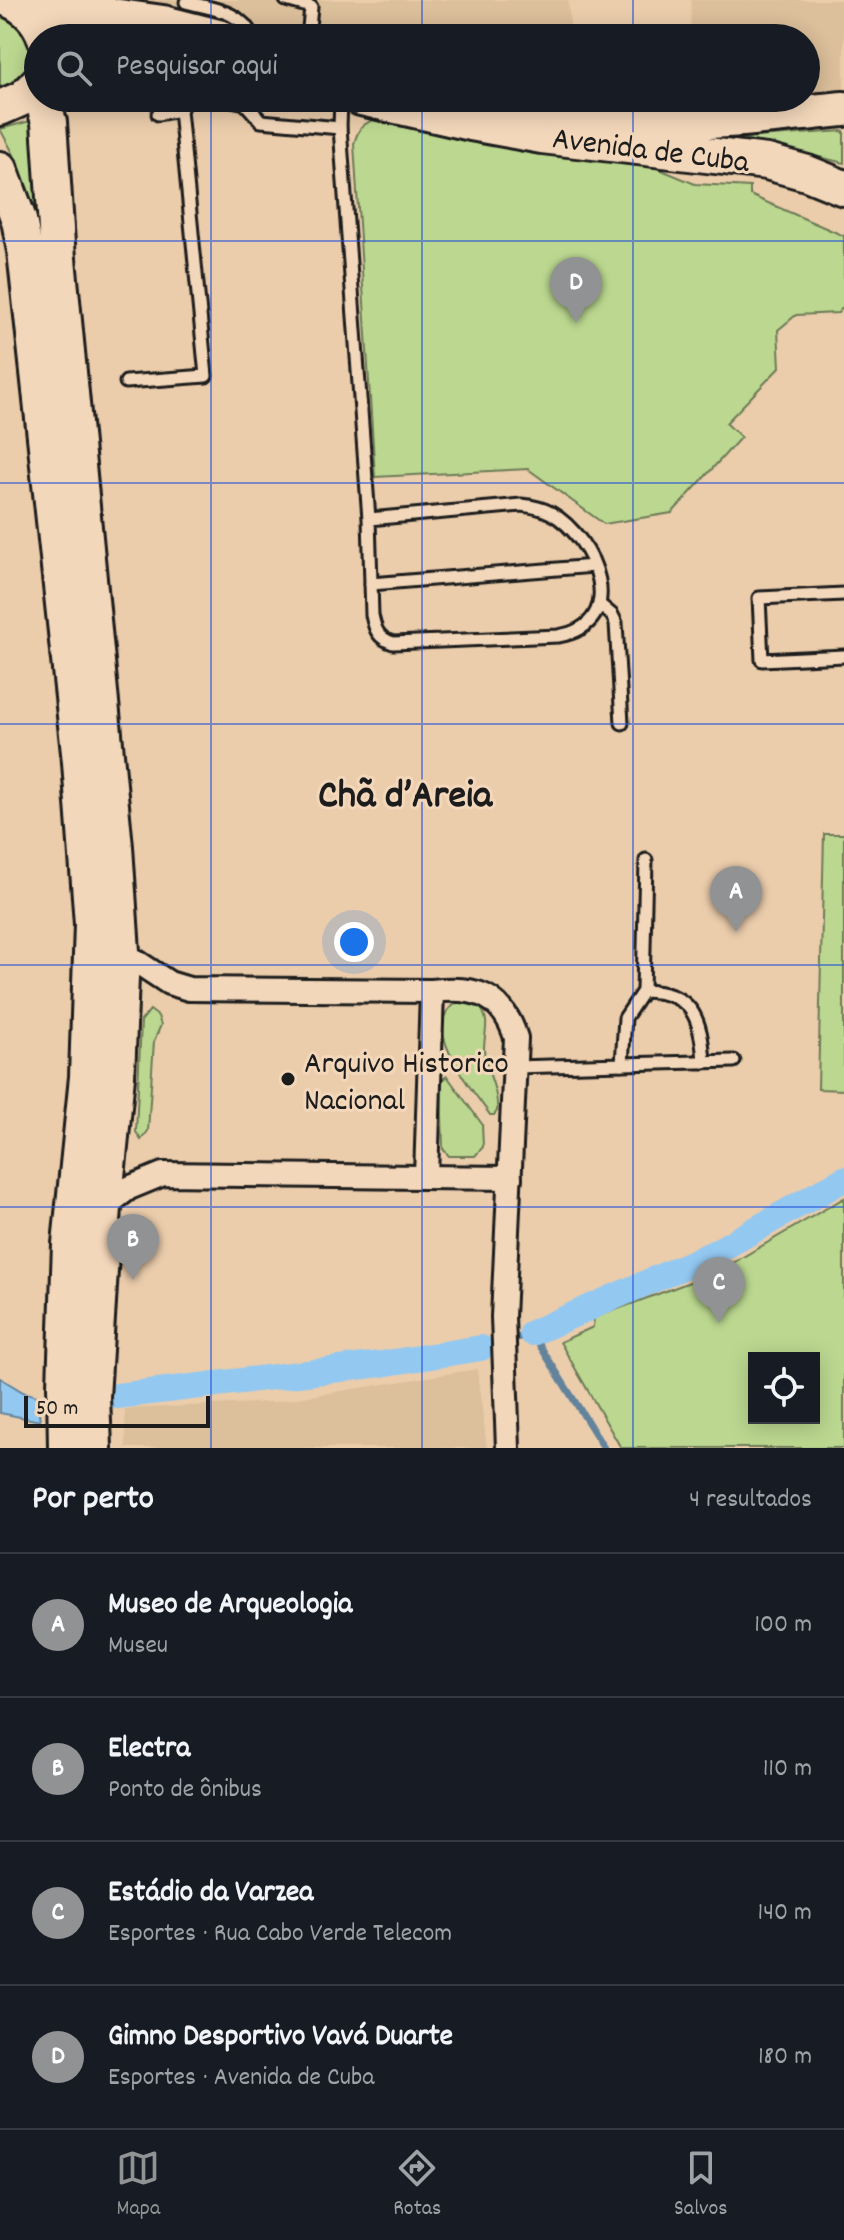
<!DOCTYPE html>
<html lang="pt">
<head>
<meta charset="utf-8">
<style>
  body { margin:0; font-family:Dekko,sans-serif; background:#20242c; color:#f1f3f6 }
  .controls { position:absolute; right:24px; bottom:24px; display:grid; overflow:hidden; border-radius:0px; box-shadow:0 4px 20px #0003 }
  .controls button { width:72px; height:72px; display:grid; place-items:center; padding:0; border:0; border-bottom:2px solid #363941; background:#171b24; color:#f1f3f6; font:40px sans-serif }
  .scale { position:absolute; left:24px; bottom:20px; width:186px; box-sizing:border-box; padding-left:8px; border:4px solid #1c1c1c; border-top:0; font-size:22px; line-height:28px; white-space:nowrap; color:#1c1c1c; -webkit-text-stroke:6px #f3d7ba; paint-order:stroke }
  .you { position:absolute; left:354px; top:942px; width:28px; height:28px; margin:-20px; border:6px solid #fff; border-radius:50%; background:#1a73e8; box-shadow:0 0 0 12px #1a73e833 }
  .badge { display:grid; place-items:center; width:52px; height:52px; border-radius:50%; background:#919294; color:#fff; font-size:26px; font-weight:700 }
  .pin { position:absolute; translate:-50% -66px; filter:drop-shadow(0 2px 4px #0008) }
  .pin::after { content:''; position:absolute; top:42px; width:28px; height:24px; background:inherit; clip-path:polygon(0 0,100% 0,50% 100%) }
  .list { margin:0; padding:0; list-style:none }
  h2 { display:flex; justify-content:space-between; align-items:center; height:104px; margin:0; padding:0 32px; font-size:34px }
  h2 small { font-size:26px; font-weight:400; color:#9ea1a6 }
  .list li { display:grid; grid-template-columns:52px 1fr auto; gap:24px; align-items:center; box-sizing:border-box; height:144px; padding:0 32px; border-top:2px solid #363941 }
  .list b { display:block; font-size:30px; white-space:nowrap }
  .list p { margin:0; font-size:26px; white-space:nowrap; color:#9ea1a6 }
  .list em { font-size:26px; font-style:normal; color:#9ea1a6 }
  .icon { flex:none; width:44px; height:44px; fill:none; stroke:currentColor; stroke-width:2; stroke-linecap:round; stroke-linejoin:round }
  .map { position:relative; flex:none; width:844px; height:1448px; overflow:hidden }
  .search { position:absolute; background:#171b24; box-shadow:0 4px 20px #0003; left:24px; right:24px; top:24px; height:88px; display:flex; align-items:center; gap:20px; box-sizing:border-box; padding:0 28px; border-radius:44px; color:#9ea1a6; font-size:30px }
  .sheet { height:680px; background:#171b24 }
  nav { display:flex; justify-content:space-around; align-items:center; box-sizing:border-box; height:112px; border-top:2px solid #363941; background:#171b24; font-size:22px; color:#9ea1a6 }
  nav a { display:grid; justify-items:center; gap:4px }
  nav .on { color:#919294 }
  .map>svg:first-child { display:block }
  .built { fill:#dcbf9b }
  .green { fill:#bcd890; stroke:#6c7a56; stroke-width:2; fill-rule:evenodd }
  .water { fill:#93c8f1; stroke:#63839c; stroke-width:2 }
  .lines { fill:none; stroke-linecap:round; stroke-linejoin:round }
  .stream { stroke:#63839c; stroke-width:7 }
  .canal { stroke:#93c8f1; stroke-width:26 }
  .lane-casing { stroke:#1c1c1c; stroke-width:17 }
  .street-casing { stroke:#1c1c1c; stroke-width:28 }
  .primary-casing { stroke:#1c1c1c; stroke-width:40 }
  .lane { stroke:#f3d7ba; stroke-width:11 }
  .street { stroke:#f3d7ba; stroke-width:22 }
  .primary { stroke:#f3d7ba; stroke-width:34 }
  .grid { fill:none; stroke:#1d4ed8; stroke-width:2; stroke-opacity:0.55 }
  .poi-dot { fill:#1c1c1c; stroke:#f3d7ba; stroke-width:3 }
  .labels { text-anchor:middle; stroke-width:6; stroke-linejoin:round; paint-order:stroke }
  .street-label { font-size:32px; fill:#1c1c1c; stroke:#f3d7ba }
  .poi-label { font-size:32px; fill:#1c1c1c; stroke:#f3d7ba; text-anchor:start }
  .district-label { font-size:40px; font-weight:bold; fill:#1c1c1c; stroke:#f3d7ba }
</style>
</head>
<body>
<div class="map">
<svg width="844" height="1448" viewBox="0 0 844 1448">
  <rect width="100%" height="100%" fill="#ebcdac"/>
  <filter id="ink" filterUnits="userSpaceOnUse"><feTurbulence type="fractalNoise" baseFrequency=".0125" numOctaves="2"/><feDisplacementMap in="SourceGraphic" scale="16" xChannelSelector="R" yChannelSelector="G"/><feConvolveMatrix kernelMatrix="1 2 1 2 8 2 1 2 1" color-interpolation-filters="sRGB"/></filter>
  <g filter="url(#ink)">
    <g class="built">
      <path d="M 125,0 L 568,0 L 571,38 L 290,38 L 148,2 Z"/>
      <path d="M 691,0 L 844,0 L 844,96 L 689,108 L 689,98 L 806,98 L 806,38 L 690,38 Z"/>
      <path d="M 477,1369 L 487,1448 L 126,1448 L 125,1409 L 273,1402 Z"/>
    </g>
    <g class="green">
      <path d="M 0,16 C 41,30 38,75 0,91 Z"/>
      <path d="M 385,117 L 652,166 L 695,184 L 750,187 L 750,195 L 844,236 L 844,306 L 838,313 L 796,315 L 778,330 L 780,367 L 726,423 L 741,437 L 672,513 L 604,524 L 528,469 L 375,477 L 354,144 C 358,126 367,120 385,117 Z"/>
      <path d="M 38,119 L 46,244 L 19,164 L 0,129 Z"/>
      <path d="M 844,131 L 844,163 L 741,138 Z"/>
      <path d="M 824,834 L 844,834 L 844,1090 L 818,1089 Z"/>
      <path d="M 465,1000 L 480,1007 C 491,1022 484,1032 484,1049 C 485,1071 499,1089 497,1111 L 494,1115 L 490,1115 C 474,1091 409,1017 465,1000 Z"/>
      <path d="M 150,1010 L 158,1016 L 161,1025 L 154,1041 L 148,1131 L 141,1140 L 136,1132 L 141,1021 Z"/>
      <path d="M 447,1076 L 482,1124 L 483,1147 L 475,1156 L 449,1156 L 443,1149 L 441,1081 Z"/>
      <path d="M 844,1198 L 844,1448 L 621,1448 L 560,1342 L 593,1327 L 594,1318 L 719,1271 ZM 754,1358 L 814,1358 L 814,1418 L 754,1418 Z"/>
    </g>
    <path class="water" d="M 0,1378 L 23,1392 L 37,1396 L 40,1421 L 0,1413 Z"/>
    <g class="lines">
      <path class="stream" d="M 508,1341 L 532,1333 L 604,1448"/>
      <g class="canal">
        <path d="M 532,1333 L 714,1253 L 844,1179"/>
        <path d="M 117,1396 L 381,1364 L 481,1348"/>
      </g>
      <defs>
        <g id="lane">
          <path d="M 286,0 L 311,7 L 308,38"/>
          <path d="M 186,2 C 212,9 241,10 253,38"/>
          <path d="M 222,98 L 245,103 L 261,121 L 340,128"/>
          <path d="M 341,98 L 340,128 L 369,519 L 372,615 C 375,630 378,638 393,643 L 558,636 C 632,624 595,538 551,513 C 542,508 531,506 521,505 L 369,519"/>
          <path d="M 158,114 L 180,110"/>
          <path d="M 126,382 L 206,376 L 180,110 L 187,98"/>
          <path d="M 371,584 L 594,566"/>
          <path d="M 844,594 L 759,598 L 762,660 L 844,656"/>
          <path d="M 600,605 L 612,615 L 616,623 L 622,723"/>
          <path d="M 643,991 C 693,992 701,1018 704,1062"/>
          <path d="M 622,1064 L 734,1061"/>
          <path d="M 515,1067 L 622,1064 L 625,1018 L 643,991 L 646,860"/>
        </g>
        <g id="street">
          <path d="M 122,952 L 169,983 L 189,989 L 432,991 C 474,986 502,993 516,1038 L 503,1317 L 508,1448"/>
          <path d="M 426,1177 L 432,991"/>
          <path d="M 104,1207 L 129,1188 L 163,1174 L 510,1178"/>
        </g>
        <g id="primary">
          <path d="M 10,0 C 28,8 39,20 45,38"/>
          <path d="M 18,3 L 163,23 L 222,38"/>
          <path d="M 42,98 L 49,122 L 58,259 L 115,847 L 122,952 L 117,1076 L 104,1207 L 92,1397 L 94,1448"/>
          <path d="M 361,98 L 471,123 L 542,136 L 767,162 L 807,173 L 844,188"/>
          <path d="M 493,98 C 552,110 611,119 671,121 C 728,123 787,114 844,109"/>
          <path d="M 0,108 L 23,98 L 38,83"/>
          <path d="M 0,169 L 19,220 L 25,251 L 80,762 L 92,924 L 87,1077 L 70,1244 L 65,1385 L 66,1448"/>
        </g>
      </defs>
      <use href="#lane" class="lane-casing"/>
      <use href="#street" class="street-casing"/>
      <use href="#primary" class="primary-casing"/>
      <use href="#lane" class="lane"/>
      <use href="#street" class="street"/>
      <use href="#primary" class="primary"/>
    </g>
  </g>
  <path class="grid" d="M 211,0 L 211,38M 422,0 L 422,38M 633,0 L 633,38M 211,98 L 211,1448M 422,98 L 422,1448M 633,98 L 633,1448M 0,241 L 844,241M 0,483 L 844,483M 0,724 L 844,724M 0,965 L 844,965M 0,1207 L 844,1207"/>
  <circle class="poi-dot" cx="288" cy="1079" r="8"/>
  <g class="labels">
    <g class="street-label">
      <text transform="translate(651 148) rotate(7)" y="11">Avenida de Cuba</text>
    </g>
    <g class="poi-label">
      <text x="304" y="1072">Arquivo Historico<tspan x="304" dy="37">Nacional</tspan></text>
    </g>
    <g class="district-label">
      <text x="405" y="806">Chã d’Areia</text>
    </g>
  </g>
</svg>
<div class="controls">
<button><svg class="icon" aria-label="locate" viewBox="0 0 24 24"><circle cx="12" cy="12" r="6"/><path d="M12 2v4M12 18v4M2 12h4M18 12h4"/></svg></button>
</div>
<div class="scale">50 m</div>
<div class="you"></div>
<div class="pin badge" style="left:736px;top:932px">A</div>
<div class="pin badge" style="left:133px;top:1280px">B</div>
<div class="pin badge" style="left:719px;top:1323px">C</div>
<div class="pin badge" style="left:576px;top:323px">D</div>
<div class="search"><svg class="icon" aria-label="search" viewBox="0 0 24 24"><circle cx="10" cy="10" r="6"/><path d="M15 15l6 6"/></svg>Pesquisar aqui</div>
</div>
<section class="sheet">
<h2>Por perto<small>4 resultados</small></h2>
<ul class="list">
<li><span class="badge">A</span><div><b>Museo de Arqueologia</b><p>Museu</p></div><em>100 m</em></li>
<li><span class="badge">B</span><div><b>Electra</b><p>Ponto de ônibus</p></div><em>110 m</em></li>
<li><span class="badge">C</span><div><b>Estádio da Varzea</b><p>Esportes · Rua Cabo Verde Telecom</p></div><em>140 m</em></li>
<li><span class="badge">D</span><div><b>Gimno Desportivo Vavá Duarte</b><p>Esportes · Avenida de Cuba</p></div><em>180 m</em></li>
</ul>
</section>
<nav>
<a class="on"><svg class="icon" aria-label="map" viewBox="0 0 24 24"><path d="M3 6l6-2 6 2 6-2v14l-6 2-6-2-6 2zM9 4v14M15 6v14"/></svg>Mapa</a>
<a><svg class="icon" aria-label="directions" viewBox="0 0 24 24"><path d="M12 3l9 9-9 9-9-9zM9 14v-3h6M13 9l2 2-2 2"/></svg>Rotas</a>
<a><svg class="icon" aria-label="saved" viewBox="0 0 24 24"><path d="M7 4h10v16l-5-4-5 4z"/></svg>Salvos</a>
</nav>
</body>
</html>
